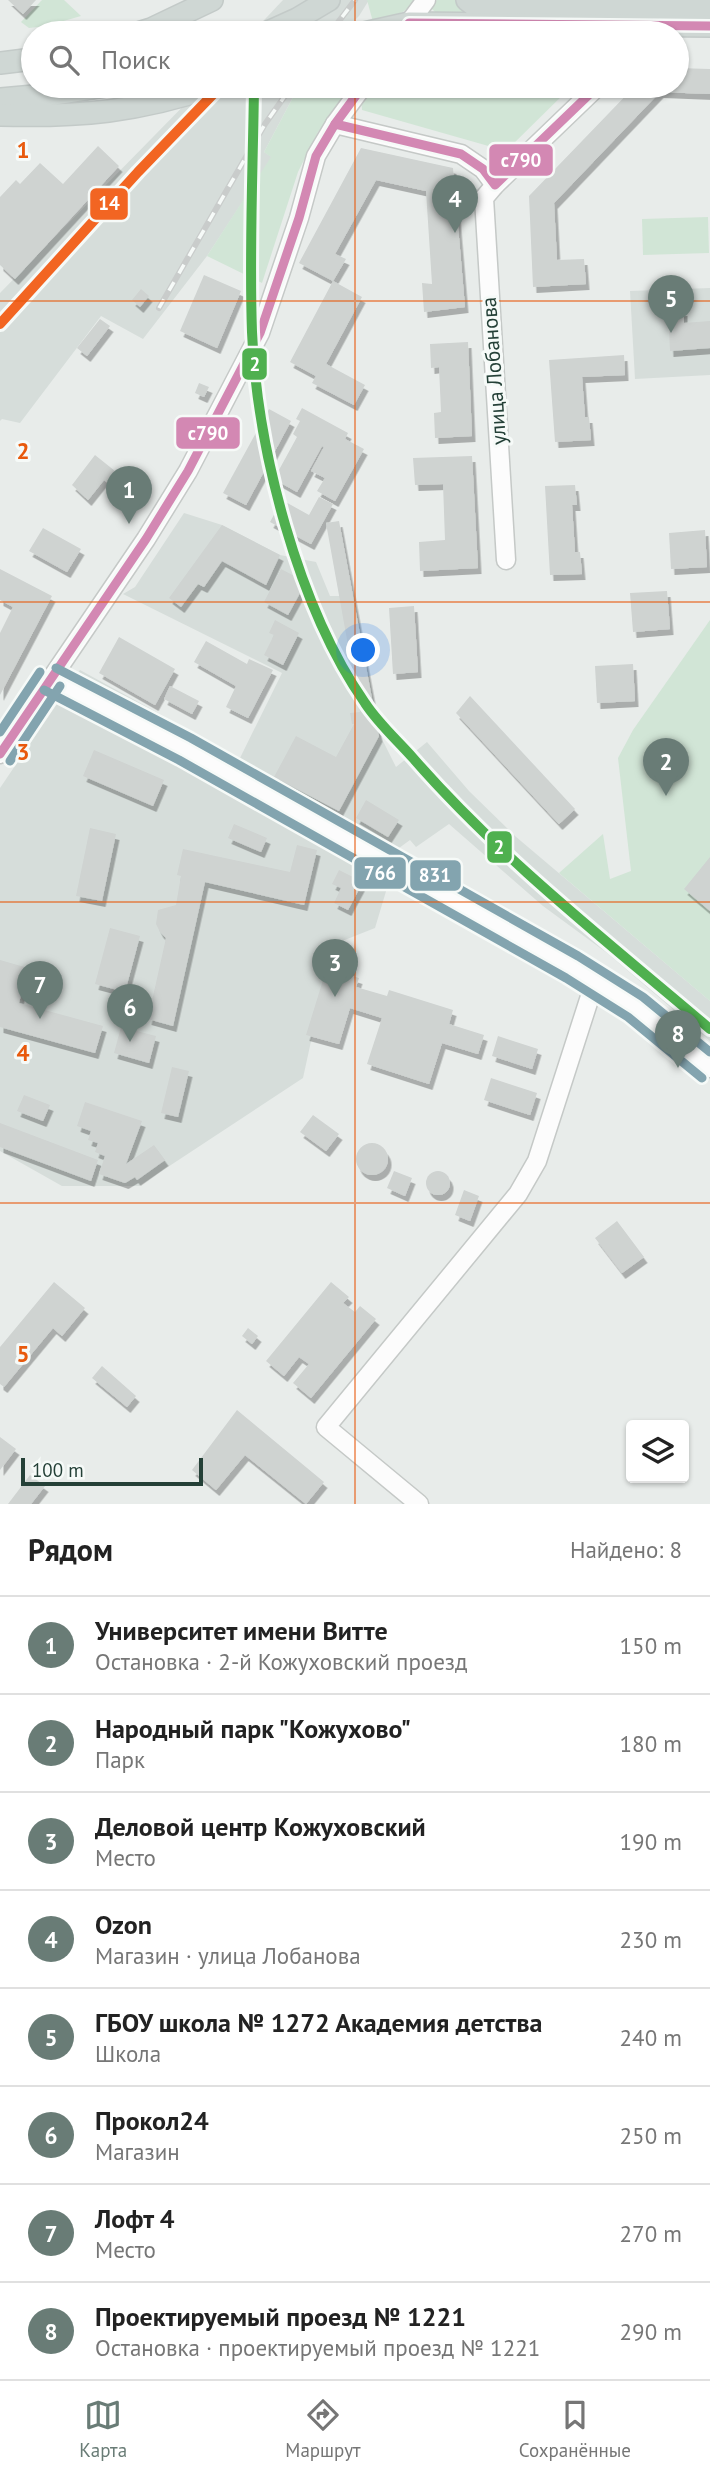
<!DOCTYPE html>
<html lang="ru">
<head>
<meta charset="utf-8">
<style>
  body { margin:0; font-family:"PT Sans",sans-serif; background:#f6f6f6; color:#222 }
  .controls { position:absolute; right:21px; bottom:21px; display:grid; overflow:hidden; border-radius:7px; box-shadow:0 2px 5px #0004 }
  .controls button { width:63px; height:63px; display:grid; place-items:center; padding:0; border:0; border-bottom:2px solid #e0e0e0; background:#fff; color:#222; font:35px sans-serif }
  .scale { position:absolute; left:21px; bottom:18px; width:182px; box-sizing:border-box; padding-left:7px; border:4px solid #244037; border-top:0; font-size:19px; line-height:24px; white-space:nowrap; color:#244037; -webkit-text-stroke:5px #f6faf8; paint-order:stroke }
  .you { position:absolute; left:364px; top:651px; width:24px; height:24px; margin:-18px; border:5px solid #fff; border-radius:50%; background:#1a73e8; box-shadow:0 0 0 10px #1a73e833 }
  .badge { display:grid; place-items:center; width:46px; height:46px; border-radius:50%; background:#697c76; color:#fff; font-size:23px; font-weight:700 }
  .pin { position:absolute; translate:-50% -58px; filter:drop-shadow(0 2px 4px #0008) }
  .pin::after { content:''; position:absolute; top:37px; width:24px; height:21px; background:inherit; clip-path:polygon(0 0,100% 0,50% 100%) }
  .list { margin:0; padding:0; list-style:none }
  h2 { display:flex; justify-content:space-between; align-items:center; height:91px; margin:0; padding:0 28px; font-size:30px }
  h2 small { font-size:23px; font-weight:400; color:#767676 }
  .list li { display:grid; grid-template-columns:46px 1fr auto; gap:21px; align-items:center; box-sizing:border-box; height:98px; padding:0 28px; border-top:2px solid #e0e0e0 }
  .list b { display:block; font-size:26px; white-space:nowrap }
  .list p { margin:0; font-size:23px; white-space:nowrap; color:#767676 }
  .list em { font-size:23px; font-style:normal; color:#767676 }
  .icon { flex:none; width:38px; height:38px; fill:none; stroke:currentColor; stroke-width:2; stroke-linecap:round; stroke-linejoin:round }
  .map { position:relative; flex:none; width:710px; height:1504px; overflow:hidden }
  .search { position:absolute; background:#fff; box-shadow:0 2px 5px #0004; left:21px; right:21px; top:21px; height:77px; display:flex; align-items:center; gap:18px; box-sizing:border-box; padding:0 24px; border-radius:38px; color:#767676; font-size:26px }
  .sheet { height:875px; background:#fff }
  nav { display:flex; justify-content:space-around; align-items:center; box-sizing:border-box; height:98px; border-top:2px solid #e0e0e0; background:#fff; font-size:19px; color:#767676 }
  nav a { display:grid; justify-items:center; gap:4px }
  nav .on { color:#697c76 }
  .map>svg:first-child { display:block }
  .built { fill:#d6ddda }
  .green { fill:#d1e5d6 }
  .building { fill:#cfd3d1; filter:url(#shadow) }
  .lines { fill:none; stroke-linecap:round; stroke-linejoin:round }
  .minor-casing { stroke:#c5c9c7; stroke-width:21 }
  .major-casing { stroke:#c3cac8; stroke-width:24 }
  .minor { stroke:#fcfcfc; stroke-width:18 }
  .major { stroke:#cfd7d4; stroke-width:21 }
  .rail-casing { stroke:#c9cccb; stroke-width:6 }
  .rail { stroke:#f6faf8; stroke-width:3.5; stroke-dasharray:10; stroke-linecap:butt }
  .bus-1-casing { stroke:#f6faf8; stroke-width:14 }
  .bus-2-casing { stroke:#f6faf8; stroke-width:14 }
  .bus-3-casing { stroke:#f6faf8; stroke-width:14 }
  .bus-1 { stroke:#d388b3; stroke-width:9 }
  .bus-2 { stroke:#83a4af; stroke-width:9 }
  .bus-3 { stroke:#83a4af; stroke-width:9 }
  .rail-1-casing { stroke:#f6faf8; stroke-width:16 }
  .rail-1 { stroke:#f26522; stroke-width:10 }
  .metro-1-casing { stroke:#f6faf8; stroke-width:16 }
  .metro-1 { stroke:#4fb04f; stroke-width:10 }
  .grid { fill:none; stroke:#e8590c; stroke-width:2; stroke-opacity:0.55 }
  .labels { text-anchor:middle; stroke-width:6; stroke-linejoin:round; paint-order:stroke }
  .street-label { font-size:21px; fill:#244037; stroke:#f6faf8 }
  .grid-label { font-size:23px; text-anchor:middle; font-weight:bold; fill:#e8590c; stroke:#f6faf8; stroke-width:6; stroke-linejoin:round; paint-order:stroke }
  .line-badge { stroke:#f6faf8; stroke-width:2.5 }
  .badge-label { font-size:19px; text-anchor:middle; font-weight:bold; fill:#fff }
</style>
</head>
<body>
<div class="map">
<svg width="710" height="1504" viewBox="0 0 710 1504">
  <defs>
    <filter id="shadow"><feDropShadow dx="3.5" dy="6" stdDeviation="0" flood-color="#0004"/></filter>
  </defs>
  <rect width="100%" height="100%" fill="#e8ecea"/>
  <g class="built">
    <path d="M 283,0 L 369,0 L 359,16 L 342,33 L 252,33 Z"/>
    <path d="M 203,86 L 299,86 L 264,152 L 272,157 L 207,256 L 143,339 L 101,316 L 20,423 L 2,419 L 0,421 L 0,293 Z"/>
    <path d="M 710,288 L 710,375 L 635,379 L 630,291 Z"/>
    <path d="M 184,513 L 222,525 L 280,555 L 316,562 L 330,596 L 354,596 L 380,735 L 396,767 L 427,742 L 469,791 L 515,836 L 710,1001 L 710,1041 L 607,953 L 543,906 L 449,824 L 416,847 L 410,840 L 399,848 L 375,928 L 332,945 L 303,1078 L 139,1186 L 62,1186 L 0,1151 L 0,788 L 80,670 L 240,758 L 282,673 L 123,594 L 135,587 Z"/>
  </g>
  <g class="green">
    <path d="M 42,0 L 64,0 L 81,16 L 46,26 L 29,28 L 21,22 Z"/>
    <path d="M 367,0 L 417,0 L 403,12 L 373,22 Z"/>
    <path d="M 437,0 L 457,0 L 467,12 L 435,12 L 431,8 Z"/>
    <path d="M 299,86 L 353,86 L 318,132 L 298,172 L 262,283 L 207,256 L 271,157 L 264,152 Z"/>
    <path d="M 369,86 L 572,86 L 506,151 L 362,110 L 361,97 Z"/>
    <path d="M 708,217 L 709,253 L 643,255 L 642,219 Z"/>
    <path d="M 710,620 L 710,1001 L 559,873 L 603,834 L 610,879 L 631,871 L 618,758 L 633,730 Z"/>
  </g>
  <g class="building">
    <path d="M 8,0 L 36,0 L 23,14 Z"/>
    <path d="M 677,68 L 710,69 L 710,94 L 660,92 L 554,203 L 557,260 L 584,259 L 586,284 L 533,287 L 529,196 L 635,86 L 677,86 Z"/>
    <path d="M 98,146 L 119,166 L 15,279 L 0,265 L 0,197 L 16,180 L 20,184 L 40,163 L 63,184 Z"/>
    <path d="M 361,148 L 453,168 L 465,307 L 424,312 L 422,283 L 432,284 L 426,191 L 376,180 L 335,254 L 346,259 L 333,281 L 362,297 L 326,364 L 365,385 L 354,405 L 312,383 L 316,376 L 290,362 L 333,281 L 299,263 Z"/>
    <path d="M 204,275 L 241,291 L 217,348 L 180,331 Z"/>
    <path d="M 141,289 L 149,296 L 140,307 L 132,300 Z"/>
    <path d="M 684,310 L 684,323 L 710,321 L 710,348 L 670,351 L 668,311 Z"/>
    <path d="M 100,319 L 110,326 L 87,356 L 77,348 Z"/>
    <path d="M 468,342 L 472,436 L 435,438 L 434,413 L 441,412 L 439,367 L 431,368 L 430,344 Z"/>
    <path d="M 624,355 L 625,375 L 582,377 L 585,417 L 589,417 L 591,440 L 555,442 L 549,360 Z"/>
    <path d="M 199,383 L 209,387 L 204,397 L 195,393 Z"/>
    <path d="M 302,408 L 348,433 L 345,439 L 364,449 L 335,501 L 317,491 L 325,478 L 311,471 L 324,447 L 322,446 L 297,492 L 274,479 L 297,437 L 293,434 L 300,421 L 296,419 Z"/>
    <path d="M 269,409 L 291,421 L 246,505 L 223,493 Z"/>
    <path d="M 95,455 L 120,475 L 111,485 L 104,480 L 88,500 L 72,485 Z"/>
    <path d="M 472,456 L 478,568 L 420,571 L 419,542 L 445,540 L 443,484 L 415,485 L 413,458 Z"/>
    <path d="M 575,485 L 577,505 L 572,505 L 575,552 L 580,552 L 582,574 L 550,575 L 545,486 Z"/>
    <path d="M 319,497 L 333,504 L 311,544 L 270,522 L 282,500 L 309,515 Z"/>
    <path d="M 339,521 L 379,736 L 339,811 L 274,777 L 296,736 L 336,757 L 354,724 L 352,724 L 350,713 L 360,712 L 326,523 Z"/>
    <path d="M 222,525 L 280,555 L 266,585 L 222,561 L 204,587 L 198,584 L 181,607 L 169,598 Z"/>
    <path d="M 43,528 L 81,549 L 67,572 L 29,551 Z"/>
    <path d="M 705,530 L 707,567 L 671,569 L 669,533 Z"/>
    <path d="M 0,569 L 52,596 L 0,695 L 0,633 L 13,607 L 0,600 Z"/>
    <path d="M 281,569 L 306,582 L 288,615 L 264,602 Z"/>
    <path d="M 667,591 L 670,629 L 633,632 L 630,593 Z"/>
    <path d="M 414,606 L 418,672 L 393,674 L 389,608 Z"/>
    <path d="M 275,620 L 299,633 L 283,665 L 264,655 L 274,635 L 269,633 Z"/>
    <path d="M 119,637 L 175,669 L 155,705 L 99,673 Z"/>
    <path d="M 206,641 L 247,664 L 249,659 L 273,670 L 248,718 L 226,707 L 236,686 L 194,662 Z"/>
    <path d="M 633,664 L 635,701 L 597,703 L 595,666 Z"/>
    <path d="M 170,686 L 199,701 L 192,714 L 164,699 Z"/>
    <path d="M 470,696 L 575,809 L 559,824 L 456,713 Z"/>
    <path d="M 94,750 L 164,780 L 153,806 L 83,776 Z"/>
    <path d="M 366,800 L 399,820 L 388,837 L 356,818 Z"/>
    <path d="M 234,824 L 267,838 L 261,852 L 228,838 Z"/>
    <path d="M 90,828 L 116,834 L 102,901 L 76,896 Z"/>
    <path d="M 297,845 L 317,850 L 304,905 L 205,882 L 173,1026 L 148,1019 L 166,938 L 160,932 L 156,924 L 158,910 L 176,905 L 181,876 L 177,875 L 183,849 L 290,872 Z"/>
    <path d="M 710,857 L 710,911 L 684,889 Z"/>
    <path d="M 339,870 L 363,882 L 348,910 L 334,903 L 341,888 L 332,884 Z"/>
    <path d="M 110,928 L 140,936 L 125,992 L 95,984 Z"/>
    <path d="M 343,955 L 354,958 L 349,975 L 359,978 L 356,987 L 387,996 L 389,990 L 453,1010 L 449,1024 L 484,1035 L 478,1054 L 442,1043 L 429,1084 L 367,1064 L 382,1018 L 350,1008 L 339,1044 L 306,1035 L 327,967 L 338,971 Z"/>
    <path d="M 0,960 L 28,968 L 19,1003 L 103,1026 L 95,1053 L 0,1027 Z"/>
    <path d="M 121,1027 L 156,1036 L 149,1063 L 114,1053 Z"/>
    <path d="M 498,1036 L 538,1049 L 532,1069 L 492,1056 Z"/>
    <path d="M 172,1067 L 189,1071 L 178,1117 L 161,1113 Z"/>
    <path d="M 491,1078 L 537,1093 L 530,1115 L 484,1100 Z"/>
    <path d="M 24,1095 L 50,1105 L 43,1121 L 17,1111 Z"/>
    <path d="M 85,1102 L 142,1121 L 126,1164 L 154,1145 L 165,1160 L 137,1180 L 135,1177 L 125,1183 L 99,1174 L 105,1156 L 95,1152 L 98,1143 L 88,1140 L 91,1131 L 77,1126 Z"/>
    <path d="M 313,1115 L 339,1134 L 326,1151 L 300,1132 Z"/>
    <path d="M 0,1123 L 98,1160 L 91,1181 L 0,1147 Z"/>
    <circle cx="372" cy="1159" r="16"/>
    <circle cx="438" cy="1183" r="12"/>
    <path d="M 394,1171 L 412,1178 L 405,1196 L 387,1188 Z"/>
    <path d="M 464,1190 L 479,1196 L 470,1221 L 455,1215 Z"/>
    <path d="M 617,1221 L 644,1257 L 622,1273 L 595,1238 Z"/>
    <path d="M 54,1282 L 85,1308 L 62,1336 L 53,1328 L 4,1387 L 0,1384 L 0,1347 Z"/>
    <path d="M 331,1282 L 349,1297 L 343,1303 L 355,1312 L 360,1306 L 376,1319 L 311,1398 L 293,1383 L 309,1364 L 299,1357 L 284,1376 L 266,1361 Z"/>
    <path d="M 248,1328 L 258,1336 L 252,1344 L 242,1336 Z"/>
    <path d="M 102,1366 L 136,1396 L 127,1407 L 92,1378 Z"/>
    <path d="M 237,1410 L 324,1482 L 306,1504 L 245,1455 L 216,1490 L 192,1470 Z"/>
    <path d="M 0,1437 L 16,1449 L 0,1470 Z"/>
    <path d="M 30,1475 L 45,1486 L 31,1504 L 8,1504 Z"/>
  </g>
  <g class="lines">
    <defs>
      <g id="minor">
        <path d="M 403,31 L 426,0"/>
        <path d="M 335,124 L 461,154 L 483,169 L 495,185"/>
        <path d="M 506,560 L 484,198 L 495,185 L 598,86"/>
        <path d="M 50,679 L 185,749 L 478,916 L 572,967 L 635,1007 L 710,1068"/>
        <path d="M 0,754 L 146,539 L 188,471 L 260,333 L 299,218 L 316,156 L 335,124 L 363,86"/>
        <path d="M 419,1504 L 326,1427 L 518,1194 L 537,1161 L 595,981"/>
      </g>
      <g id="major">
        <path d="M 467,0 L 480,10 L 710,9"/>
        <path d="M 138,33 L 151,29 L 212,0"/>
        <path d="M 266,33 L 297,19 L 329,0"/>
        <path d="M 364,33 L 409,23 L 710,26"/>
        <path d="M 0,63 L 33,59"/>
        <path d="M 0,99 L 56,94 L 106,86"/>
        <path d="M 0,115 C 80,117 138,112 214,86"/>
      </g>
    </defs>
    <use href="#minor" class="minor-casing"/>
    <use href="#major" class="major-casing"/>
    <use href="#minor" class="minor"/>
    <use href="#major" class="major"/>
    <defs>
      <g id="rail">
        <path d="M 330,33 L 355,0"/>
        <path d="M 159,308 L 265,124 L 292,86"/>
      </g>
    </defs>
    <use href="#rail" class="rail-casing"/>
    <use href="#rail" class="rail"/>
    <defs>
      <g id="bus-1">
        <path d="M 402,33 L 409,23 L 710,26"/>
        <path d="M 335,124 L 461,154 L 483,169 L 495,185 L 598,86"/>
        <path d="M 0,754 L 146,539 L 188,471 L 260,333 L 299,218 L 316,156 L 335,124 L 363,86"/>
      </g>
      <g id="bus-2">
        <path d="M 44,690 L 179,760 L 566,978 L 628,1017 L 702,1078"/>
        <path d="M 10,761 L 60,686"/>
      </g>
      <g id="bus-3">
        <path d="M 56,668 L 191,738 L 578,956 L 643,997 L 710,1052"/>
        <path d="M 0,732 L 40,672"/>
      </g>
    </defs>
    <use href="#bus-1" class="bus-1-casing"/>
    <use href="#bus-2" class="bus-2-casing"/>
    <use href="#bus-3" class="bus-3-casing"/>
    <use href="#bus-1" class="bus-1"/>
    <use href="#bus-2" class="bus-2"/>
    <use href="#bus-3" class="bus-3"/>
    <defs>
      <path id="rail-1" d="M 0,324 L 138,172 L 221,86"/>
    </defs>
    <use href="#rail-1" class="rail-1-casing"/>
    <use href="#rail-1" class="rail-1"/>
    <defs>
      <path id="metro-1" d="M 254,86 C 253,168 249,251 252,332 C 257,449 298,607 365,703 C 378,723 397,740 413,758 C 501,859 608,942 710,1029"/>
    </defs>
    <use href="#metro-1" class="metro-1-casing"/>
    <use href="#metro-1" class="metro-1"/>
  </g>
  <path class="grid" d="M 355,0 L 355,33M 355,86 L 355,1504M 0,301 L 710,301M 0,602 L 710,602M 0,902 L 710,902M 0,1203 L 710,1203"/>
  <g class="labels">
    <g class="street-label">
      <text transform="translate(494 371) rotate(-94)" y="7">улица Лобанова</text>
    </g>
  </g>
  <g class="grid-label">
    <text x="23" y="158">1</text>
    <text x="23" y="459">2</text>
    <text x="23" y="760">3</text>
    <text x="23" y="1061">4</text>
    <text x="23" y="1362">5</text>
  </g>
  <g class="line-badge">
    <rect x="488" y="143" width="66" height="34" rx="7" fill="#d388b3"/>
    <rect x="89" y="187" width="40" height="34" rx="7" fill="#f26522"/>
    <rect x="241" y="347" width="27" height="34" rx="7" fill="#4fb04f"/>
    <rect x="175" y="416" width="66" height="34" rx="7" fill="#d388b3"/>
    <rect x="486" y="830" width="27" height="34" rx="7" fill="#4fb04f"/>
    <rect x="353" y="856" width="54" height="34" rx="7" fill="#83a4af"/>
    <rect x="409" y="859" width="53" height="33" rx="7" fill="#83a4af"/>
  </g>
  <g class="badge-label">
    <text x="521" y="167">с790</text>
    <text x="109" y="210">14</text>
    <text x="255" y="371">2</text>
    <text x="208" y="440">с790</text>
    <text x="499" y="854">2</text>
    <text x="380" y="880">766</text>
    <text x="435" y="882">831</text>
  </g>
</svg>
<div class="controls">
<button><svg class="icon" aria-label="layers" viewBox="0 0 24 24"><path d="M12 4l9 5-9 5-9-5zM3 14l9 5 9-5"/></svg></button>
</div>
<div class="scale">100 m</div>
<div class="you"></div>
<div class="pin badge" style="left:129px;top:524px">1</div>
<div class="pin badge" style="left:666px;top:796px">2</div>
<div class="pin badge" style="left:335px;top:997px">3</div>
<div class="pin badge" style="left:455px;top:233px">4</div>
<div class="pin badge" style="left:671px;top:333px">5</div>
<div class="pin badge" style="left:130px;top:1042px">6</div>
<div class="pin badge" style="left:40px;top:1019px">7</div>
<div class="pin badge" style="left:678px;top:1068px">8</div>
<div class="search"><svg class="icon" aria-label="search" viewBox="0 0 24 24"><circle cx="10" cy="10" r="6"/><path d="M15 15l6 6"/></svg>Поиск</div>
</div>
<section class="sheet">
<h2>Рядом<small>Найдено: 8</small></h2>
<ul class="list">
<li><span class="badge">1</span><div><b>Университет имени Витте</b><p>Остановка · 2-й Кожуховский проезд</p></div><em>150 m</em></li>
<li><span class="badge">2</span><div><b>Народный парк &quot;Кожухово&quot;</b><p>Парк</p></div><em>180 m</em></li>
<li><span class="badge">3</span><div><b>Деловой центр Кожуховский</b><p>Место</p></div><em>190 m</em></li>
<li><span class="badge">4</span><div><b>Ozon</b><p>Магазин · улица Лобанова</p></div><em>230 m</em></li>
<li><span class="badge">5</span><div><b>ГБОУ школа № 1272 Академия детства</b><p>Школа</p></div><em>240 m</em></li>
<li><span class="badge">6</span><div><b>Прокол24</b><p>Магазин</p></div><em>250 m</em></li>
<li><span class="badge">7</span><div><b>Лофт 4</b><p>Место</p></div><em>270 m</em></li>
<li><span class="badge">8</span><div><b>Проектируемый проезд № 1221</b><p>Остановка · проектируемый проезд № 1221</p></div><em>290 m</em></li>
</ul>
</section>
<nav>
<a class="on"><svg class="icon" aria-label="map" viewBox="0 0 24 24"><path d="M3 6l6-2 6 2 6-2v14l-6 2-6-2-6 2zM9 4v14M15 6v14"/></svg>Карта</a>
<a><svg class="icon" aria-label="directions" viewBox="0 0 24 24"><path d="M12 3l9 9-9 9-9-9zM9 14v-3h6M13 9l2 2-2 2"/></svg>Маршрут</a>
<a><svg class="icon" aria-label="saved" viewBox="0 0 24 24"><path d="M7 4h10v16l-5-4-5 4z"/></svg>Сохранённые</a>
</nav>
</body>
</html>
